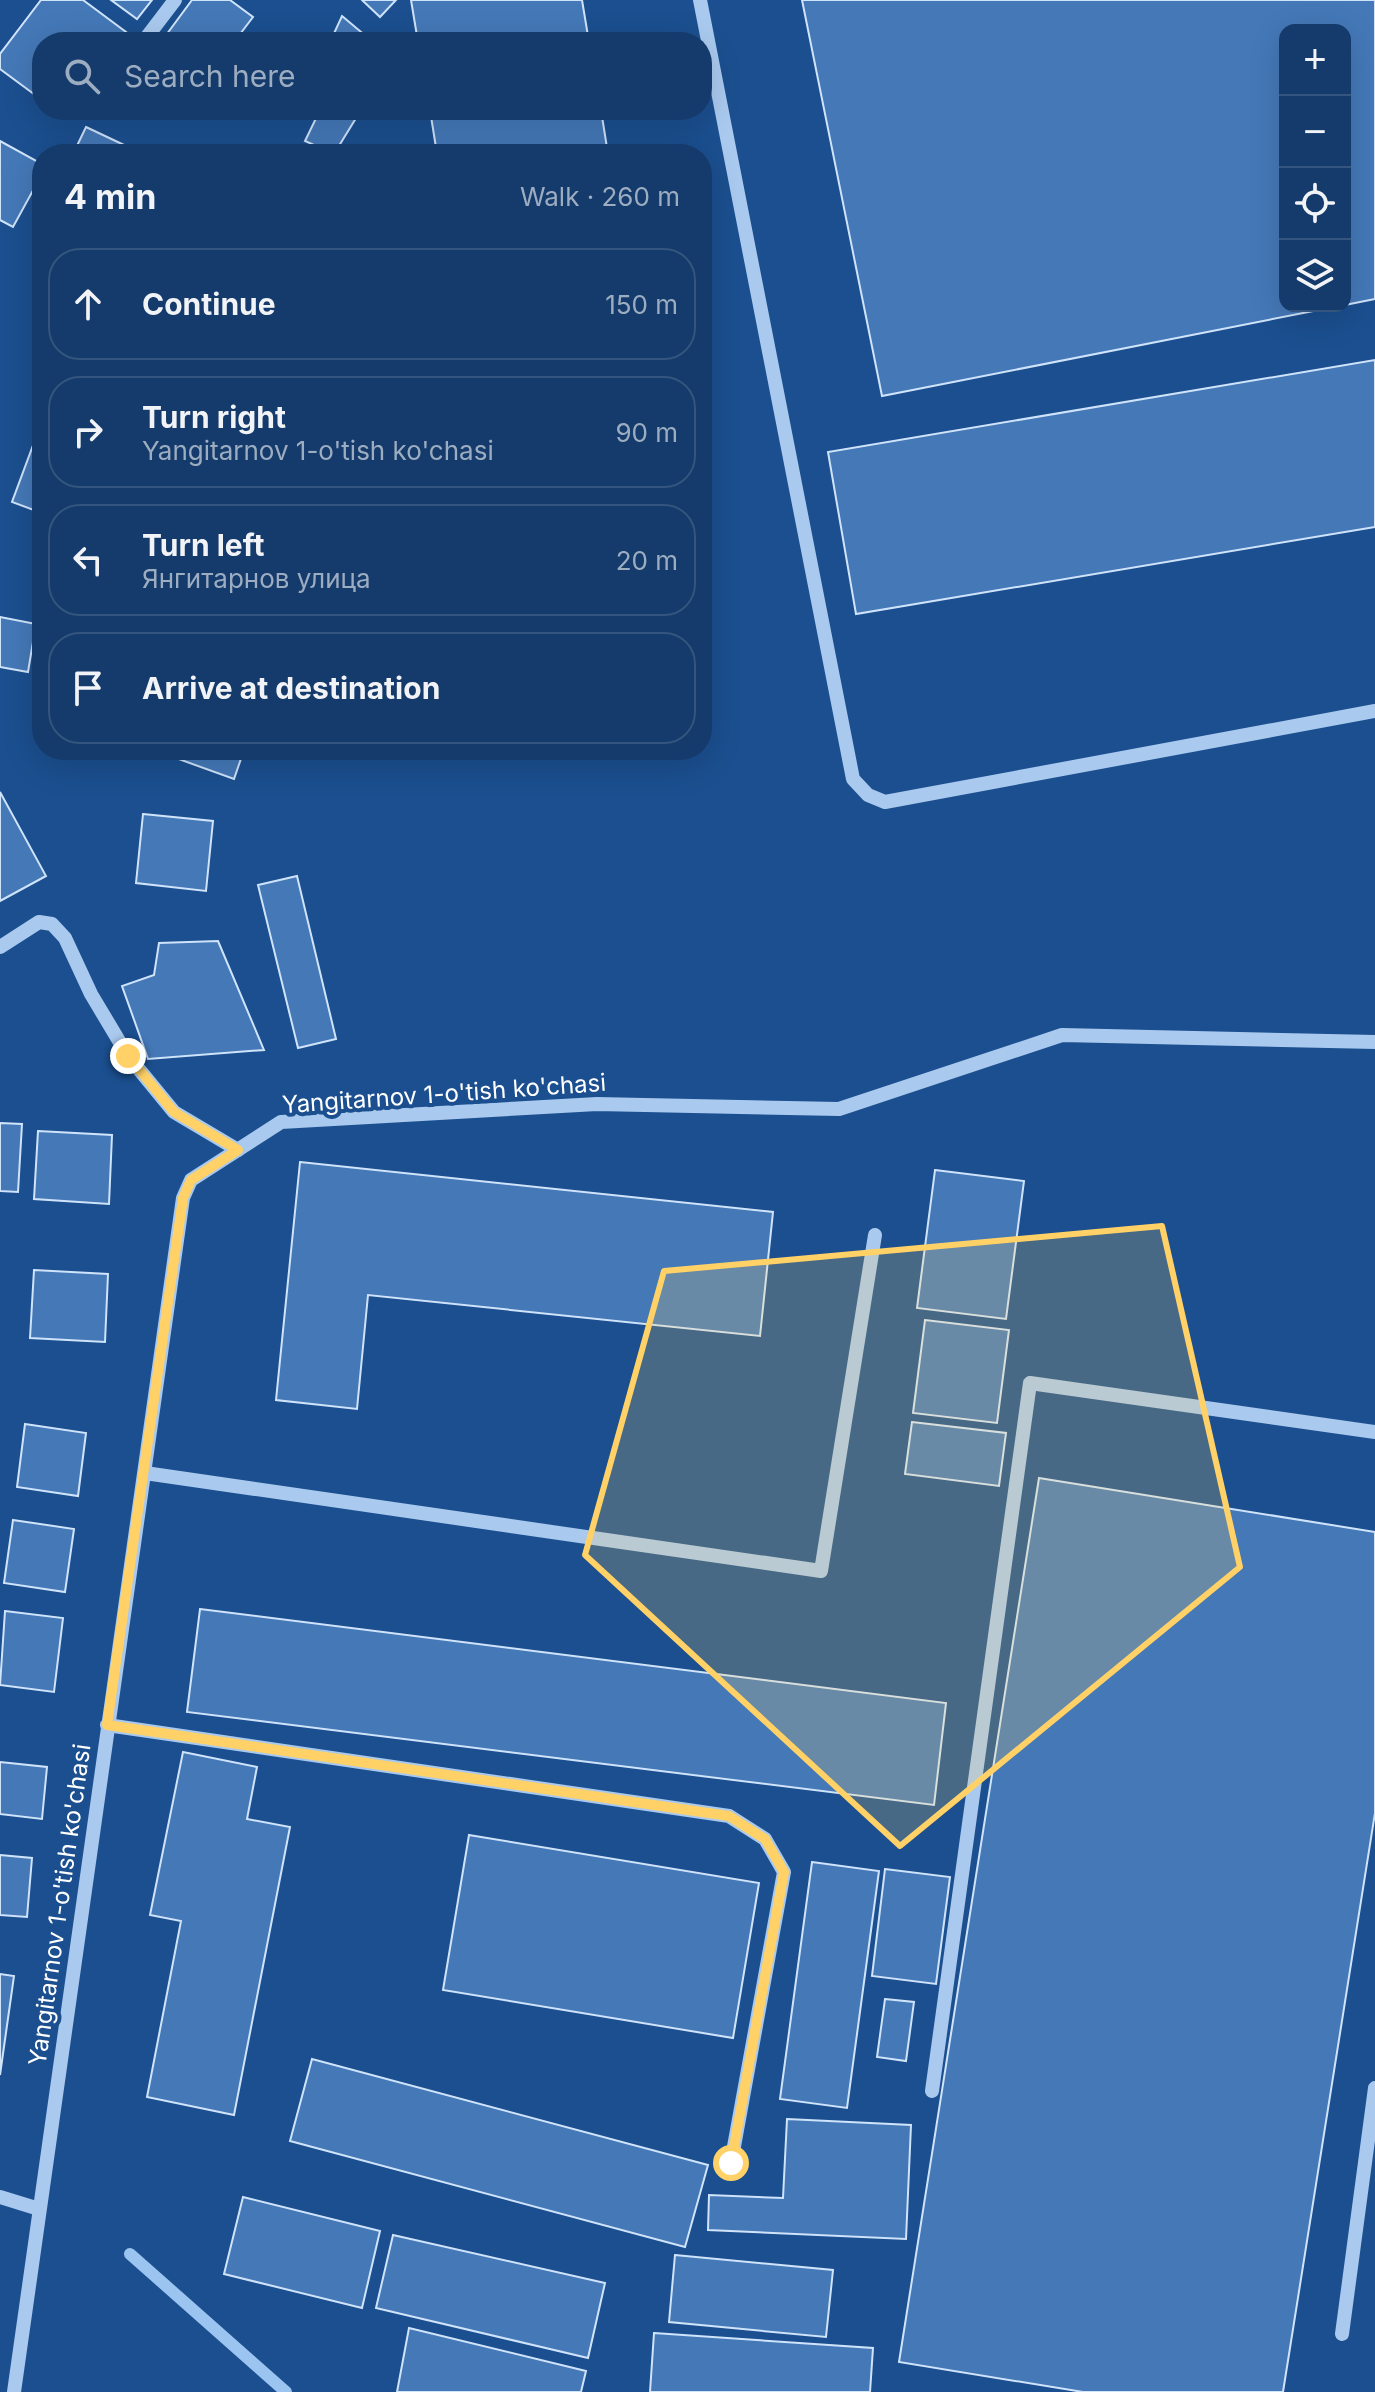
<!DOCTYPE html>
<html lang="en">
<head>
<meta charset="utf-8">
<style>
  body { margin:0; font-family:Inter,sans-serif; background:#214673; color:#f1f3f6 }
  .controls { position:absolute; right:24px; top:24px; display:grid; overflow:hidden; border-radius:16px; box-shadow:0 8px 32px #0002 }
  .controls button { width:72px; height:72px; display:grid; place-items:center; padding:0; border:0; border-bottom:2px solid #33557e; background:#143b6b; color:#f1f3f6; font:40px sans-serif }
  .stop { position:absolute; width:24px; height:24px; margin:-18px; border:6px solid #ffd166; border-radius:50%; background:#fff }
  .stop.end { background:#ffd166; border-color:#fff; box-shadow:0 2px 8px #0008 }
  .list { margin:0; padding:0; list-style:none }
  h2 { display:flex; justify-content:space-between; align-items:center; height:104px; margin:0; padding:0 32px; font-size:34px }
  h2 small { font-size:26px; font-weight:400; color:#9dadc1 }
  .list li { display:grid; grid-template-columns:52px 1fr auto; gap:24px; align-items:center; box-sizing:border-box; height:112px; margin:0 16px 16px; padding:0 16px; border:2px solid #33557e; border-radius:32px }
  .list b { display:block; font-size:30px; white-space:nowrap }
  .list p { margin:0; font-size:26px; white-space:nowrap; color:#9dadc1 }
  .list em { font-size:26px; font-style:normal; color:#9dadc1 }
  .icon { flex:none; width:44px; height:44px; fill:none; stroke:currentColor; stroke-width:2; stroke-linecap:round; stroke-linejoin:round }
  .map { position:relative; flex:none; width:1375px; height:2392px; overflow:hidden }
  .search { position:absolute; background:#143b6b; box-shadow:0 8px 32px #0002; left:32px; top:32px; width:680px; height:88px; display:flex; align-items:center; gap:20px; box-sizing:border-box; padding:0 28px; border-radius:32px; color:#9dadc1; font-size:30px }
  .panel { position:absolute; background:#143b6b; box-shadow:0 8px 32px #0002; left:32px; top:144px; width:680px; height:616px; border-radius:32px }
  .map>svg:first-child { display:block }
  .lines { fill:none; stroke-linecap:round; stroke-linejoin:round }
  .stream { stroke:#9cc4f0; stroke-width:12 }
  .building { fill:#4478b7; stroke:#cfe3fa; stroke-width:2 }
  .minor { stroke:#a9c9ee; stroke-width:14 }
  .route { stroke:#ffd166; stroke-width:10 }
  .marked { fill:#ffd166; fill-opacity:0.2; stroke:#ffd166; stroke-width:6; stroke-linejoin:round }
  .labels { text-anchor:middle; stroke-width:8; stroke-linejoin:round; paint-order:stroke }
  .street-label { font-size:24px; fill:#fff; stroke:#1b4f8f }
</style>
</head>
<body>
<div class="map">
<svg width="1375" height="2392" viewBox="0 0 1375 2392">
  <rect width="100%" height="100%" fill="#1b4f8f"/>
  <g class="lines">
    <path class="stream" d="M 130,2254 L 286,2392"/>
  </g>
  <g class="building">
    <path d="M 41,0 L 83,0 L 126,32 L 118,42 L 42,42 L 42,100 L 0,69 L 0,54 Z"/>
    <path d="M 111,0 L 152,0 L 137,19 Z"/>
    <path d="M 192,0 L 230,0 L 253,17 L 234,42 L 161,42 Z"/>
    <path d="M 362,0 L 396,0 L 380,17 Z"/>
    <path d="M 411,0 L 582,0 L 589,42 L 418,42 Z"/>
    <path d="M 802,0 L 1375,0 L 1375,299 L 1345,305 L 1345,30 L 1285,30 L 1285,306 L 1339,306 L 882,396 Z"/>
    <path d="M 342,16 L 373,42 L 330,42 Z"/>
    <path d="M 320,110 L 361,110 L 334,154 L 305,141 Z"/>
    <path d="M 430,110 L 601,110 L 608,154 L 437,154 Z"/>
    <path d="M 86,127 L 139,152 L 138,154 L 73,154 Z"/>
    <path d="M 0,141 L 42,164 L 42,174 L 13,227 L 0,220 Z"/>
    <path d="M 1375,360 L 1375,527 L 856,614 L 828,452 Z"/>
    <path d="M 42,421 L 42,513 L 12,502 Z"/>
    <path d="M 0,617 L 36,624 L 28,672 L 0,667 Z"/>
    <path d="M 175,750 L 244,750 L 234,779 L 173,757 Z"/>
    <path d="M 0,792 L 46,876 L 0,901 Z"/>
    <path d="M 143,814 L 213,821 L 206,891 L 136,883 Z"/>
    <path d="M 297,876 L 336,1039 L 298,1048 L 258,885 Z"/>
    <path d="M 218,941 L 264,1050 L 148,1059 L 122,986 L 154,975 L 159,943 Z"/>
    <path d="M 0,1123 L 22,1124 L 18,1192 L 0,1191 Z"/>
    <path d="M 38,1131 L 112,1135 L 109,1204 L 34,1199 Z"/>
    <path d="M 300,1162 L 773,1212 L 760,1336 L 368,1295 L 357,1409 L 276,1400 Z"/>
    <path d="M 935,1170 L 1024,1181 L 1006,1319 L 917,1308 Z"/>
    <path d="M 34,1270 L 108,1274 L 105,1342 L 30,1338 Z"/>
    <path d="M 925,1320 L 1009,1330 L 997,1423 L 913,1413 Z"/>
    <path d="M 912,1422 L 1006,1433 L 999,1486 L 905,1474 Z"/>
    <path d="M 25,1424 L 86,1433 L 78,1496 L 17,1487 Z"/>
    <path d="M 1039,1478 L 1375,1532 L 1375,1813 L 1283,2392 L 1083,2392 L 899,2362 Z"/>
    <path d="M 13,1520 L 74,1529 L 65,1592 L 4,1583 Z"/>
    <path d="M 200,1609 L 946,1703 L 934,1805 L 187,1712 Z"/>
    <path d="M 5,1611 L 63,1618 L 54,1692 L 0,1685 Z"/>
    <path d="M 183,1752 L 257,1767 L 247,1819 L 290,1827 L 234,2115 L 147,2097 L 181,1921 L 150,1915 Z"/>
    <path d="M 0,1762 L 47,1767 L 42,1819 L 0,1814 Z"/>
    <path d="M 469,1835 L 759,1883 L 733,2038 L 443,1990 Z"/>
    <path d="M 0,1855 L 32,1858 L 27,1917 L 0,1915 Z"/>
    <path d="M 812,1862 L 879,1871 L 847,2108 L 780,2099 Z"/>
    <path d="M 885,1869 L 950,1877 L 936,1984 L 872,1976 Z"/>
    <path d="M 0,1974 L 14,1976 L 0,2075 Z"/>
    <path d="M 885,1999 L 914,2002 L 906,2061 L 877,2057 Z"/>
    <path d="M 312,2059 L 708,2165 L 685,2247 L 290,2141 Z"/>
    <path d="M 787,2119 L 911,2125 L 906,2239 L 708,2230 L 709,2195 L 783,2198 Z"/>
    <path d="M 243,2197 L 380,2231 L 362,2308 L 224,2274 Z"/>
    <path d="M 393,2235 L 605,2283 L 588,2358 L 376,2308 Z"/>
    <path d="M 675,2255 L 833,2270 L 826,2337 L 669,2322 Z"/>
    <path d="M 409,2328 L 586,2371 L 581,2392 L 397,2392 Z"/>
    <path d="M 654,2333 L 873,2348 L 870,2392 L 650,2392 Z"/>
  </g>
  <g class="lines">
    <g class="minor">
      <path d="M 700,0 L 853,779 L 868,795 L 885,802 L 1375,711"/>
      <path d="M 143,42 L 175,0"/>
      <path d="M 0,947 L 39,922 L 52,924 L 65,938 L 91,994 L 128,1056 L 174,1112 L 238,1150"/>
      <path d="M 145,1473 L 821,1571 L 875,1235"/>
      <path d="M 107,1725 L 729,1816 L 765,1839 L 784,1872 L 731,2163"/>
      <path d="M 932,2091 L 1030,1383 L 1375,1432"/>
      <path d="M 0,2197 L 39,2209"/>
      <path d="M 1342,2334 L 1375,2088"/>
      <path d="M 14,2392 L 183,1198 L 191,1180 L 281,1122 L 597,1104 L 839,1109 L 1062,1035 L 1375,1042"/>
    </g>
  </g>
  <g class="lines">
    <path class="route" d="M 128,1056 L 174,1112 L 238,1150 L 191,1180 L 183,1198 L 107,1725 L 729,1816 L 765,1839 L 784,1872 L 731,2163"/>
  </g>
  <path class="marked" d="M 1162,1226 L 1240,1567 L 900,1846 L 585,1555 L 664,1271 Z"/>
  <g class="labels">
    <g class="street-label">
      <text transform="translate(444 1094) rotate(-4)" y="8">Yangitarnov 1-o'tish ko'chasi</text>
      <text transform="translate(60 1905) rotate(-82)" y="8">Yangitarnov 1-o'tish ko'chasi</text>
    </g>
  </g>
</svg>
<div class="controls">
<button>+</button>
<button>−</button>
<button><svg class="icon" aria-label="locate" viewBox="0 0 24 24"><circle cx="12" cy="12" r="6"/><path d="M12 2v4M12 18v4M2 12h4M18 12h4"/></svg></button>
<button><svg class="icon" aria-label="layers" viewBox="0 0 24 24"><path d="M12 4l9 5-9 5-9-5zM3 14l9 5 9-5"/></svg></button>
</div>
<div class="stop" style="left:731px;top:2163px"></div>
<div class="stop end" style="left:128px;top:1056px"></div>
<div class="search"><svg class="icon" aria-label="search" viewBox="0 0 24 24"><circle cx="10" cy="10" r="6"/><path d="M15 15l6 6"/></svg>Search here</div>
<section class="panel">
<h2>4 min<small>Walk · 260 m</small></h2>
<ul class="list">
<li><svg class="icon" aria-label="ahead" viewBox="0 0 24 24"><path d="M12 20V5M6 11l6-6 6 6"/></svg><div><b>Continue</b></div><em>150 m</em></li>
<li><svg class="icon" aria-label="right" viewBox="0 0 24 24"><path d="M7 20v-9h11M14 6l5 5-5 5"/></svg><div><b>Turn right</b><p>Yangitarnov 1-o'tish ko'chasi</p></div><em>90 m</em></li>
<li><svg class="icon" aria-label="left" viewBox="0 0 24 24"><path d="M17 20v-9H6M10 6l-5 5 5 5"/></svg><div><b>Turn left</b><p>Янгитарнов улица</p></div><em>20 m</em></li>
<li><svg class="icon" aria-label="arrive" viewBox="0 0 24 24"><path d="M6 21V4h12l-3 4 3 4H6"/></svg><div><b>Arrive at destination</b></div></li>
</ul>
</section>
</div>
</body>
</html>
